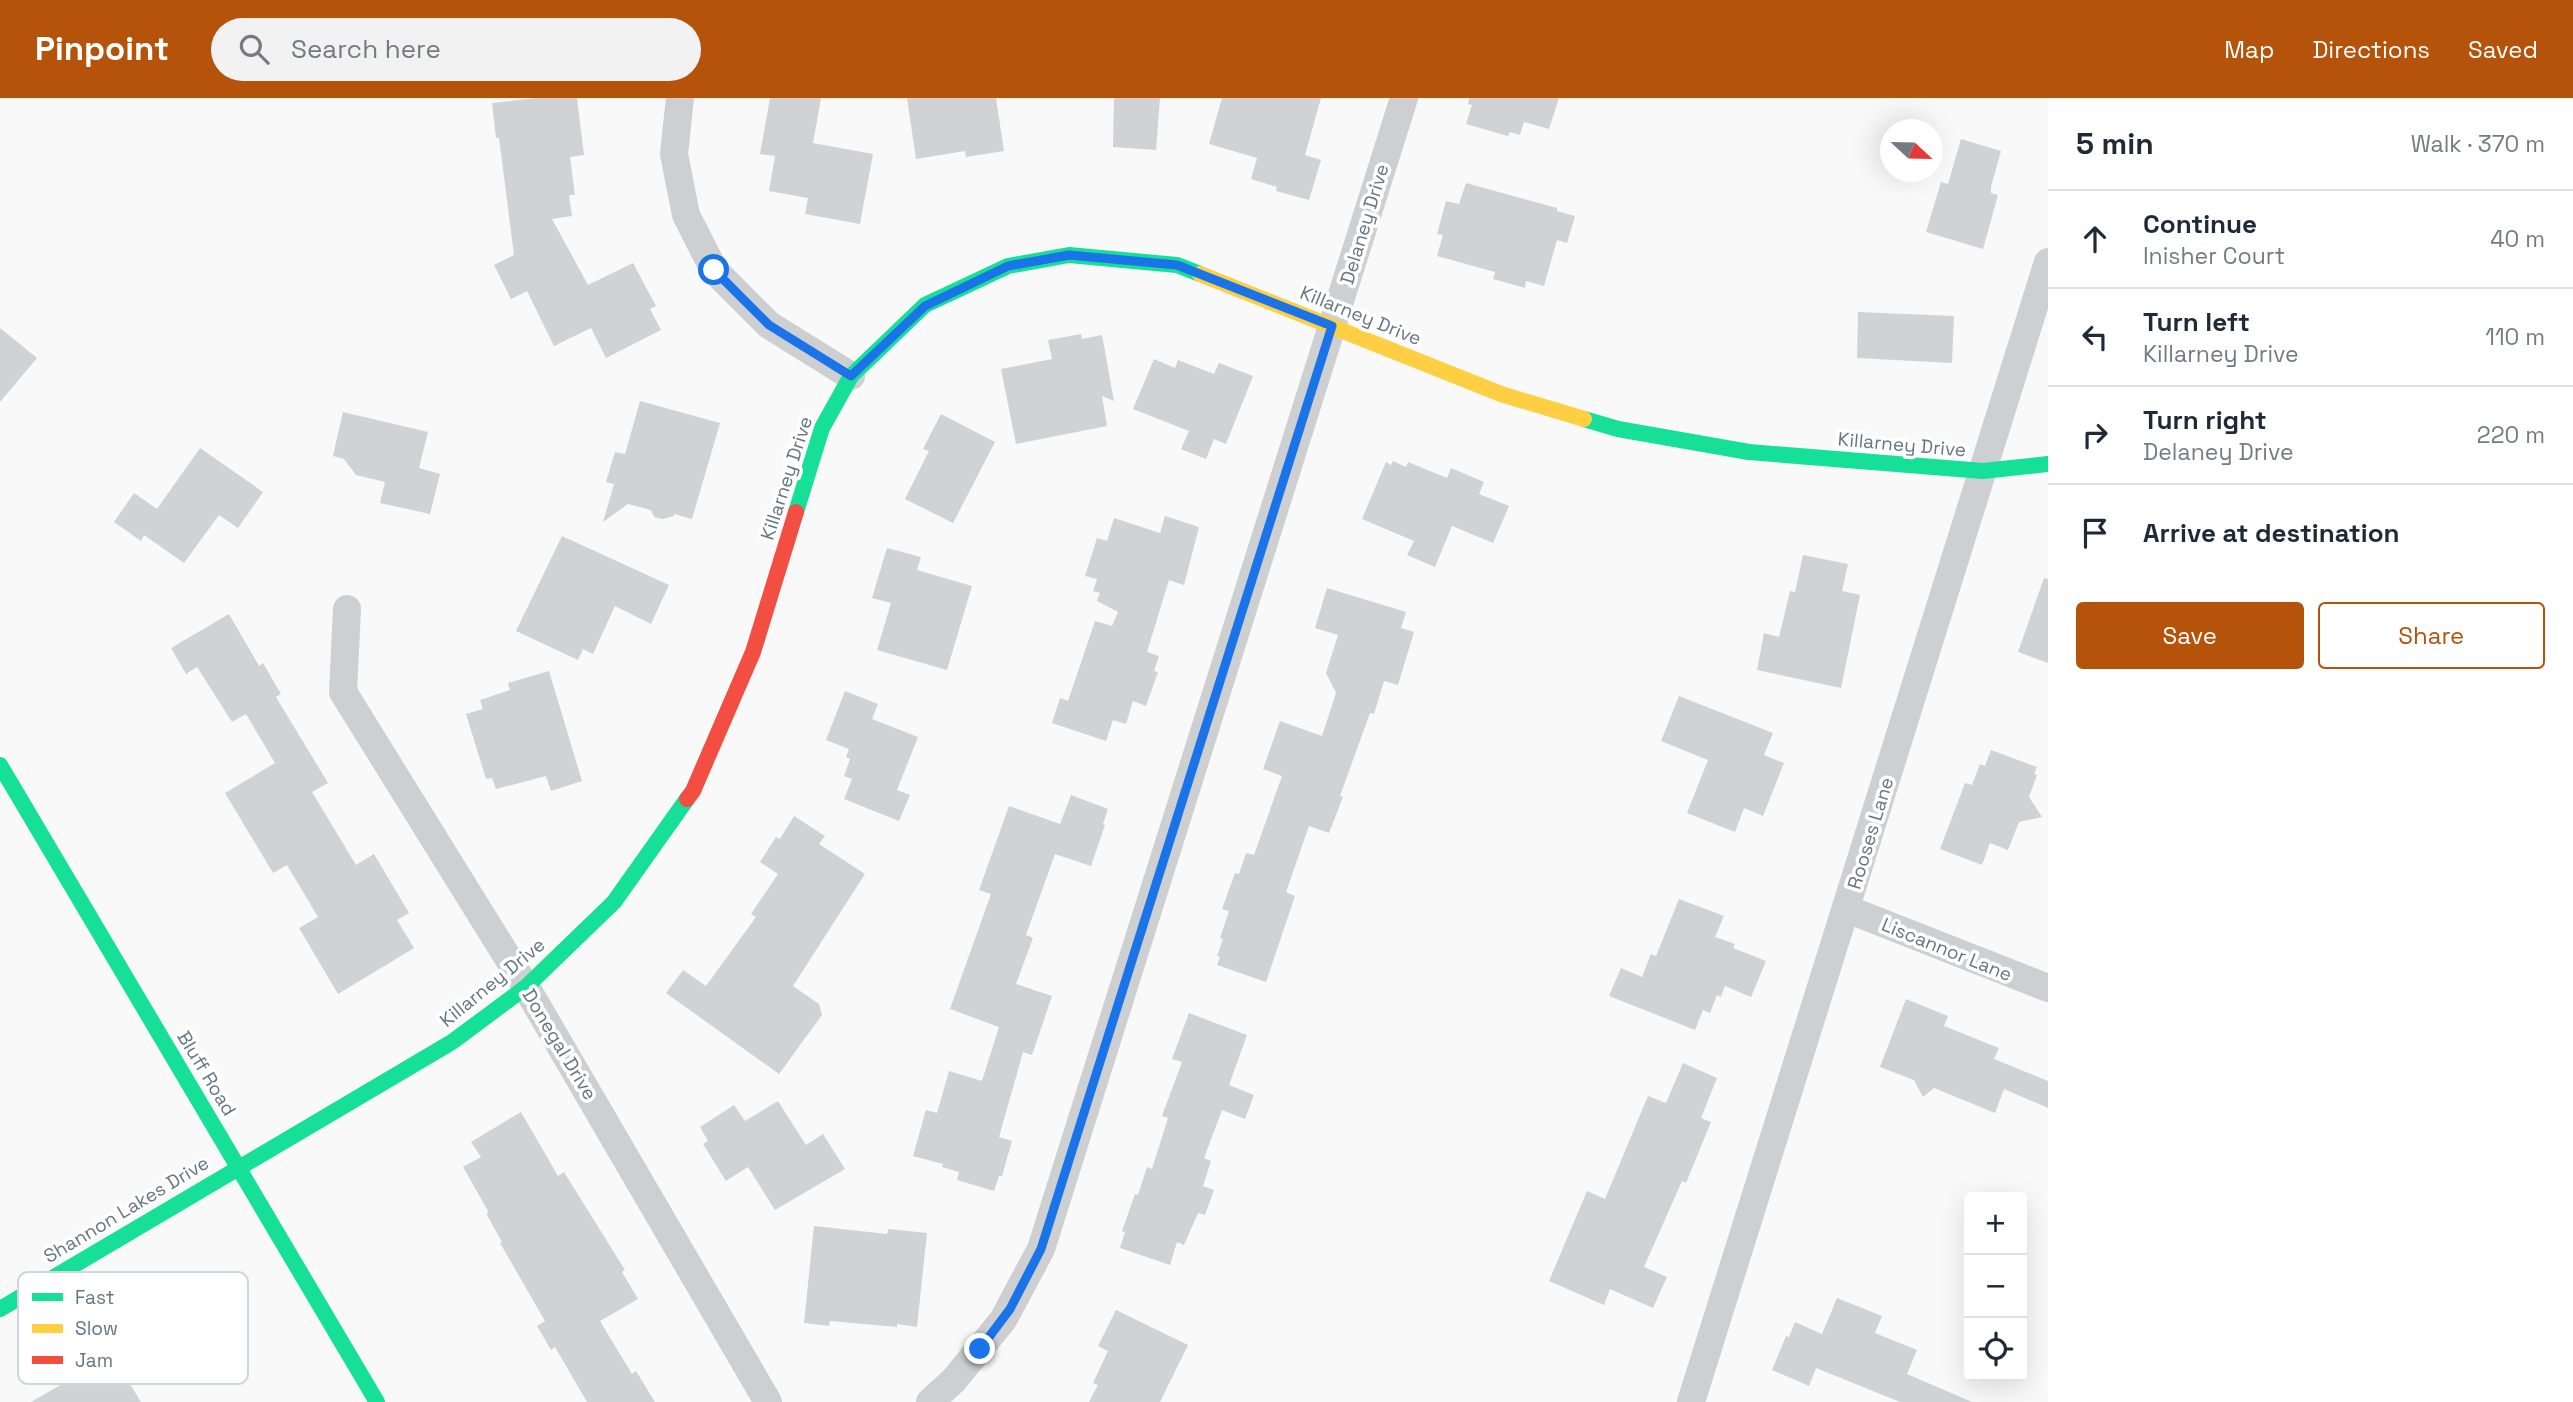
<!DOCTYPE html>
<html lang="en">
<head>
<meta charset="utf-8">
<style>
  body { margin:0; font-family:"Space Grotesk",sans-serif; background:#f2f2f3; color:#1f2937 }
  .controls { position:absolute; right:21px; bottom:21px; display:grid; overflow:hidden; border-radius:7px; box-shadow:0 7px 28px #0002 }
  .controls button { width:63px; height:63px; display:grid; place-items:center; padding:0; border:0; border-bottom:2px solid #e0e1e3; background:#fff; color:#1f2937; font:35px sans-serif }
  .compass { position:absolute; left:1880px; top:21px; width:63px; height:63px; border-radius:50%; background:#fff; box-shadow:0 7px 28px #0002; rotate:112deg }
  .stop { position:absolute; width:21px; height:21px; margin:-16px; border:5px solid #1a73e8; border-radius:50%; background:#fff }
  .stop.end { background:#1a73e8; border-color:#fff; box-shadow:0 2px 7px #0008 }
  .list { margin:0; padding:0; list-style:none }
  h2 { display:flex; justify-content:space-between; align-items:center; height:91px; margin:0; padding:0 28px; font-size:30px }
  h2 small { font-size:23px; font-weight:400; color:#747a83 }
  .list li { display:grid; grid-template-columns:46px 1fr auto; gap:21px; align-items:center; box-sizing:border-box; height:98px; padding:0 28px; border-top:2px solid #e0e1e3 }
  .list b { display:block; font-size:26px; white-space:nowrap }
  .list p { margin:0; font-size:23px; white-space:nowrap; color:#747a83 }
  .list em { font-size:23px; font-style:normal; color:#747a83 }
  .actions { display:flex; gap:14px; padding:21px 28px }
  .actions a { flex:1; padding:16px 0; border:2px solid #b45309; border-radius:7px; text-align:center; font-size:24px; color:#b45309 }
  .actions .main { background:#b45309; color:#fff }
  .icon { flex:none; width:38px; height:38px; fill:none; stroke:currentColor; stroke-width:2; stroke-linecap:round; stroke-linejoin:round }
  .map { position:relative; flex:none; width:2048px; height:1304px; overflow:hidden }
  header { display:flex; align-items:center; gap:42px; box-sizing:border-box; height:98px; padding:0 35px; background:#b45309; color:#fff }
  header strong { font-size:33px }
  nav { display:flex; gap:38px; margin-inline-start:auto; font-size:24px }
  .search { width:490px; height:63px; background:#f2f2f3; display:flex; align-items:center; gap:18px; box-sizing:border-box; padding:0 24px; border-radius:38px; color:#747a83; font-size:26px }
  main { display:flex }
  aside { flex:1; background:#fff }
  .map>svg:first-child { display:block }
  .building { fill:#d0d2d3 }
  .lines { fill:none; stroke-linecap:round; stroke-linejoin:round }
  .street { stroke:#cecfd0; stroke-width:28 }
  .fast { stroke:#16e098; stroke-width:16 }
  .slow { stroke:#ffcf43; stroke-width:16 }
  .jam { stroke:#f24e42; stroke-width:16 }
  .route { stroke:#1a73e8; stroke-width:9 }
  .labels { text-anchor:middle; stroke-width:7; stroke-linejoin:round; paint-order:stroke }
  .street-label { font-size:19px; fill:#657683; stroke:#fff }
  .key { fill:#fff; stroke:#d1d6da; stroke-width:2 }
  .key-label { font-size:19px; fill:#657683 }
</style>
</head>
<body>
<header>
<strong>Pinpoint</strong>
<div class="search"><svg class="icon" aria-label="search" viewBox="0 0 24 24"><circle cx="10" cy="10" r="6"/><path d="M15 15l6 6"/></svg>Search here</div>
<nav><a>Map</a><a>Directions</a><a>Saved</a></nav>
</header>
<main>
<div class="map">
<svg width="2048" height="1304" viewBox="0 0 2048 1304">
  <rect width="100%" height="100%" fill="#f9f9f9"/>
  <g class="building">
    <path d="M 536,0 L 577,0 L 584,57 L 570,59 L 575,97 L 569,97 L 572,118 L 552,121 L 588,187 L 633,165 L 656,208 L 650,211 L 661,232 L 606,260 L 591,230 L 554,248 L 527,193 L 511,201 L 494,167 L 514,157 L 499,40 L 496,40 L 492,5 Z"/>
    <path d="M 770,0 L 821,0 L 813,45 L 873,56 L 860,126 L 805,116 L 808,100 L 769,93 L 775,58 L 760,56 Z"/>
    <path d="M 907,0 L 996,0 L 1004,53 L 966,59 L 965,53 L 916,61 Z"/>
    <path d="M 1114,0 L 1160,0 L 1156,52 L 1113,49 Z"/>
    <path d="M 1222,0 L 1321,0 L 1305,57 L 1321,62 L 1309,102 L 1276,93 L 1277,89 L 1251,81 L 1257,60 L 1209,46 Z"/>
    <path d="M 1469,0 L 1559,0 L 1549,31 L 1524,24 L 1520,37 L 1510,34 L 1508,38 L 1466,26 L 1472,7 L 1468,6 Z"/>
    <path d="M 1961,41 L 2001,53 L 1991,89 L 1991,95 L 1998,97 L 1983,151 L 1926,134 L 1941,84 L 1948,86 Z"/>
    <path d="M 1466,85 L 1557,110 L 1557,113 L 1575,118 L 1567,145 L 1557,142 L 1544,188 L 1526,183 L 1525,190 L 1493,181 L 1495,174 L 1437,158 L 1443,137 L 1437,136 L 1446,103 L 1459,106 Z"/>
    <path d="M 1858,214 L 1954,218 L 1952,265 L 1857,260 Z"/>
    <path d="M 0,230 L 37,260 L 0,304 Z"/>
    <path d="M 1081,236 L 1082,241 L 1102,237 L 1114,303 L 1102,298 L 1107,328 L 1016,346 L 1001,271 L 1052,261 L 1048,242 Z"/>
    <path d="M 1154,261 L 1175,270 L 1178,262 L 1214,276 L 1219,265 L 1253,278 L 1226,346 L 1214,341 L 1206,361 L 1181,351 L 1189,333 L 1133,311 Z"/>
    <path d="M 640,303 L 720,325 L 692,421 L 674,416 L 674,418 L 663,421 L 654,419 L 651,412 L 628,406 L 603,424 L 614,386 L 606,384 L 615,354 L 625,356 Z"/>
    <path d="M 343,314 L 428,334 L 419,370 L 440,376 L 430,416 L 380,405 L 385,384 L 356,377 L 344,361 L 333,358 Z"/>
    <path d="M 941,316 L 995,344 L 953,425 L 905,401 L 929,353 L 923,351 Z"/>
    <path d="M 200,350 L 263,394 L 238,430 L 219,417 L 184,465 L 144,437 L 141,443 L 114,424 L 134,395 L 157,411 Z"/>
    <path d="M 1393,363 L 1406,369 L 1408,364 L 1447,380 L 1451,370 L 1484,384 L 1479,396 L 1509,408 L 1493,445 L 1452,428 L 1435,469 L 1407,457 L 1414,443 L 1362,421 L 1386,364 L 1391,367 Z"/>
    <path d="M 1165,418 L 1199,429 L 1184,487 L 1169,482 L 1147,554 L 1159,558 L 1154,573 L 1158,574 L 1146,608 L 1133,603 L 1126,626 L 1113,622 L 1106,643 L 1052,625 L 1060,600 L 1068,603 L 1095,523 L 1112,528 L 1118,514 L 1097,503 L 1100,495 L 1093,493 L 1097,481 L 1085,478 L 1097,440 L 1107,443 L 1114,420 L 1160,435 Z"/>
    <path d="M 562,438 L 669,487 L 651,526 L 615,508 L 593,556 L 583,551 L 578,562 L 516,533 Z"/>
    <path d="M 887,450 L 921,459 L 917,472 L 972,488 L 947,572 L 877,552 L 891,505 L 872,500 Z"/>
    <path d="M 1803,457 L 1848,466 L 1842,493 L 1860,497 L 1841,590 L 1757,572 L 1764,535 L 1779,539 L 1790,493 L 1795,494 Z"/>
    <path d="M 2044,480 L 2048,481 L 2048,565 L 2018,554 Z"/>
    <path d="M 1327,490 L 1406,514 L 1401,530 L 1414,534 L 1398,587 L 1384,583 L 1374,616 L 1370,615 L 1340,698 L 1343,699 L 1329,735 L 1309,728 L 1286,794 L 1295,798 L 1266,884 L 1217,867 L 1220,859 L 1217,858 L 1223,841 L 1220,840 L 1229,813 L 1222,811 L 1235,775 L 1239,776 L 1246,755 L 1254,757 L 1282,678 L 1263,671 L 1280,623 L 1322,638 L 1336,595 L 1326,575 L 1338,537 L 1315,530 Z"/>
    <path d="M 229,516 L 259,568 L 263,565 L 281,596 L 276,599 L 328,685 L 312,694 L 356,767 L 374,756 L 409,815 L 397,822 L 414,850 L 338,896 L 299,830 L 318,819 L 287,767 L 273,775 L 225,695 L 275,665 L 246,616 L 232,624 L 197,569 L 186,576 L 171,550 Z"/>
    <path d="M 549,573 L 582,683 L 551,693 L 546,678 L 496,691 L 492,680 L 486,681 L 466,616 L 483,611 L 480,602 L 510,592 L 508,585 Z"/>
    <path d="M 845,593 L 878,606 L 872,621 L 918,639 L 897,692 L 910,697 L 899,723 L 844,701 L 852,681 L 844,678 L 850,661 L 846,659 L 849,651 L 826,642 Z"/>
    <path d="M 1679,598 L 1773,635 L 1764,657 L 1784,665 L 1763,718 L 1744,710 L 1735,734 L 1687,715 L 1708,662 L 1661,643 Z"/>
    <path d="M 1991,652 L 2037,669 L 2034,676 L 2037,677 L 2029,699 L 2042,719 L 2019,724 L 2008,752 L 1990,745 L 1982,767 L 1940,751 L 1965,685 L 1972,687 L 1980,666 L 1985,668 Z"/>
    <path d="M 1071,697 L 1108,711 L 1103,726 L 1105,727 L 1091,768 L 1055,756 L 1026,837 L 1033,840 L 1016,886 L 1052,898 L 1032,957 L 1023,954 L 999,1039 L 1012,1043 L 1002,1078 L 999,1078 L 994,1093 L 957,1082 L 959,1074 L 942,1069 L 943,1066 L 913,1058 L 926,1012 L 937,1015 L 949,973 L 982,983 L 999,929 L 950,911 L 991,796 L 979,792 L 1009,708 L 1060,726 Z"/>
    <path d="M 794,718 L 825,738 L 819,746 L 865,776 L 793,888 L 819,906 L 822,917 L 779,976 L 666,895 L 683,872 L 706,888 L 756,819 L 751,816 L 778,776 L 760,764 L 776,739 L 780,741 Z"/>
    <path d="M 1679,801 L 1724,818 L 1715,839 L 1735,846 L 1733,850 L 1766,863 L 1751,899 L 1725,888 L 1721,899 L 1717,897 L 1710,915 L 1703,912 L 1695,932 L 1609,898 L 1621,870 L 1642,879 L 1651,856 L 1656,858 Z"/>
    <path d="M 1906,901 L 1948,918 L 1944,928 L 1999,950 L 1994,961 L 2048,983 L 2048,1010 L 2004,991 L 1995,1015 L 1934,990 L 1923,999 L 1914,982 L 1880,969 Z"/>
    <path d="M 1189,915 L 1247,937 L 1229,987 L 1254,997 L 1245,1021 L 1222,1012 L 1204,1060 L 1211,1063 L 1203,1088 L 1214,1092 L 1205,1117 L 1198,1115 L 1184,1147 L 1177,1144 L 1170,1167 L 1120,1150 L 1125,1134 L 1122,1133 L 1135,1096 L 1138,1097 L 1147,1069 L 1152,1071 L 1168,1020 L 1162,1018 L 1182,964 L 1172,961 Z"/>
    <path d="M 1683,965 L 1717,980 L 1701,1020 L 1711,1024 L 1686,1085 L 1682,1083 L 1644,1169 L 1667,1179 L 1653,1210 L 1610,1191 L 1604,1207 L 1549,1183 L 1587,1093 L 1605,1101 L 1648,998 L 1666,1005 Z"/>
    <path d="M 778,1003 L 806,1047 L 823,1036 L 845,1071 L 775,1112 L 748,1069 L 726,1083 L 703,1046 L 708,1043 L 700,1029 L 734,1007 L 745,1023 Z"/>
    <path d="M 521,1014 L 558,1078 L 564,1074 L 625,1172 L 622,1174 L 638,1201 L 600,1223 L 632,1276 L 636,1273 L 655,1304 L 587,1304 L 555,1249 L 551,1252 L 537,1228 L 545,1223 L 500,1145 L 502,1144 L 487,1117 L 488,1113 L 463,1069 L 481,1059 L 471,1044 Z"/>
    <path d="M 814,1128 L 887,1136 L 888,1131 L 927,1135 L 917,1229 L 897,1226 L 897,1229 L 830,1223 L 829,1228 L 804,1225 Z"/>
    <path d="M 1837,1200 L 1882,1218 L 1875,1235 L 1917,1252 L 1907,1276 L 1972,1304 L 1900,1304 L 1816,1270 L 1809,1288 L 1772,1272 L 1786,1238 L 1789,1239 L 1795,1224 L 1822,1236 Z"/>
    <path d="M 1116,1212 L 1188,1247 L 1160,1304 L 1089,1304 L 1098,1287 L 1093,1285 L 1108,1253 L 1098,1248 Z"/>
    <path d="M 166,1226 L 178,1246 L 125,1278 L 141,1304 L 31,1304 Z"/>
  </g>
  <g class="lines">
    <g class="street">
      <path d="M 680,0 L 674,56 L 686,117 L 714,172 L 769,227 L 851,278"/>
      <path d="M 347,511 L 343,594 L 526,889 L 768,1304"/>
      <path d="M 1847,811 L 2048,890"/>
      <path d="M 930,1304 L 954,1282 L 1003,1222 L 1041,1151 L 1404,0"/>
      <path d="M 1691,1304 L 2048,164"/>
    </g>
    <g class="fast">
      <path d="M 1584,321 L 1618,331 L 1749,354 L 1983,373 L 2048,366"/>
      <path d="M 796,414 L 822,330 L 851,278 L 925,207 L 1008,168 L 1069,157 L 1177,167 L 1200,176"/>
      <path d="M 0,667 L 377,1304"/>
      <path d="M 0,1211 L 452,944 L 526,889 L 614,804 L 687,701"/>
    </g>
    <path class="slow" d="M 1200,176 L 1501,296 L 1584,321"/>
    <path class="jam" d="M 687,701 L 693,693 L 753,554 L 796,414"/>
  </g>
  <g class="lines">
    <path class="route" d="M 714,172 L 769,227 L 851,278 L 925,208 L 1008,168 L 1069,157 L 1177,167 L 1332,228 L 1041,1151 L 1010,1211 L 980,1251"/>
  </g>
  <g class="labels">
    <g class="street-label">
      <text transform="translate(1364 126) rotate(-73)" y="7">Delaney Drive</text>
      <text transform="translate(1361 217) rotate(22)" y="7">Killarney Drive</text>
      <text transform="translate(1902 346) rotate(5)" y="7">Killarney Drive</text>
      <text transform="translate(786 380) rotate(-72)" y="7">Killarney Drive</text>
      <text transform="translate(1870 735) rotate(-73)" y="7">Rooses Lane</text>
      <text transform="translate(1947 851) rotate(22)" y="7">Liscannor Lane</text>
      <text transform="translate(492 884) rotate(-39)" y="7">Killarney Drive</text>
      <text transform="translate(560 946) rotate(59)" y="7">Donegal Drive</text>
      <text transform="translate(207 975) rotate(59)" y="7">Bluff Road</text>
      <text transform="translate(126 1111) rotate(-31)" y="7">Shannon Lakes Drive</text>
    </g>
  </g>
  <rect x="18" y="1174" width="230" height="112" rx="10" class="key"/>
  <rect x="32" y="1195" width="31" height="8" fill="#16e098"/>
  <rect x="32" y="1226" width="31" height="9" fill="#ffcf43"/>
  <rect x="32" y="1258" width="31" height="8" fill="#f24e42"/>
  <g class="key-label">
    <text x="75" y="1206">Fast</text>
    <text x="75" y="1237">Slow</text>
    <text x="75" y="1269">Jam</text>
  </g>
</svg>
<div class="controls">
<button>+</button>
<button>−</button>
<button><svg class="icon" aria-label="locate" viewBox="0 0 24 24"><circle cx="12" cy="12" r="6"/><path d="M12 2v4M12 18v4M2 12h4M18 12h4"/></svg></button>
</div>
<svg class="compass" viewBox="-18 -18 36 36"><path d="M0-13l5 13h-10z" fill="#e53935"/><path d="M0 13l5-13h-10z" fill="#747a83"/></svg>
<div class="stop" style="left:714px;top:172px"></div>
<div class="stop end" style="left:980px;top:1251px"></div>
</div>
<aside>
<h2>5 min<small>Walk · 370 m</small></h2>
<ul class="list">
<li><svg class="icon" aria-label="ahead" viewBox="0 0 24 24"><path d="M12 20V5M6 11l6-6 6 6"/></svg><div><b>Continue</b><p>Inisher Court</p></div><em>40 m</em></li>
<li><svg class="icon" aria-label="left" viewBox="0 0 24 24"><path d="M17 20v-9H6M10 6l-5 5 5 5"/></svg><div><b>Turn left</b><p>Killarney Drive</p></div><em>110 m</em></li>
<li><svg class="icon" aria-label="right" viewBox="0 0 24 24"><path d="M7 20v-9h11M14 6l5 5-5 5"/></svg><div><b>Turn right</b><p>Delaney Drive</p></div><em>220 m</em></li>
<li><svg class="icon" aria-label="arrive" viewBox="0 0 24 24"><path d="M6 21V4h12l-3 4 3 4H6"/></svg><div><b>Arrive at destination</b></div></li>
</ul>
<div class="actions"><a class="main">Save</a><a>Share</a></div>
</aside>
</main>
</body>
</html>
